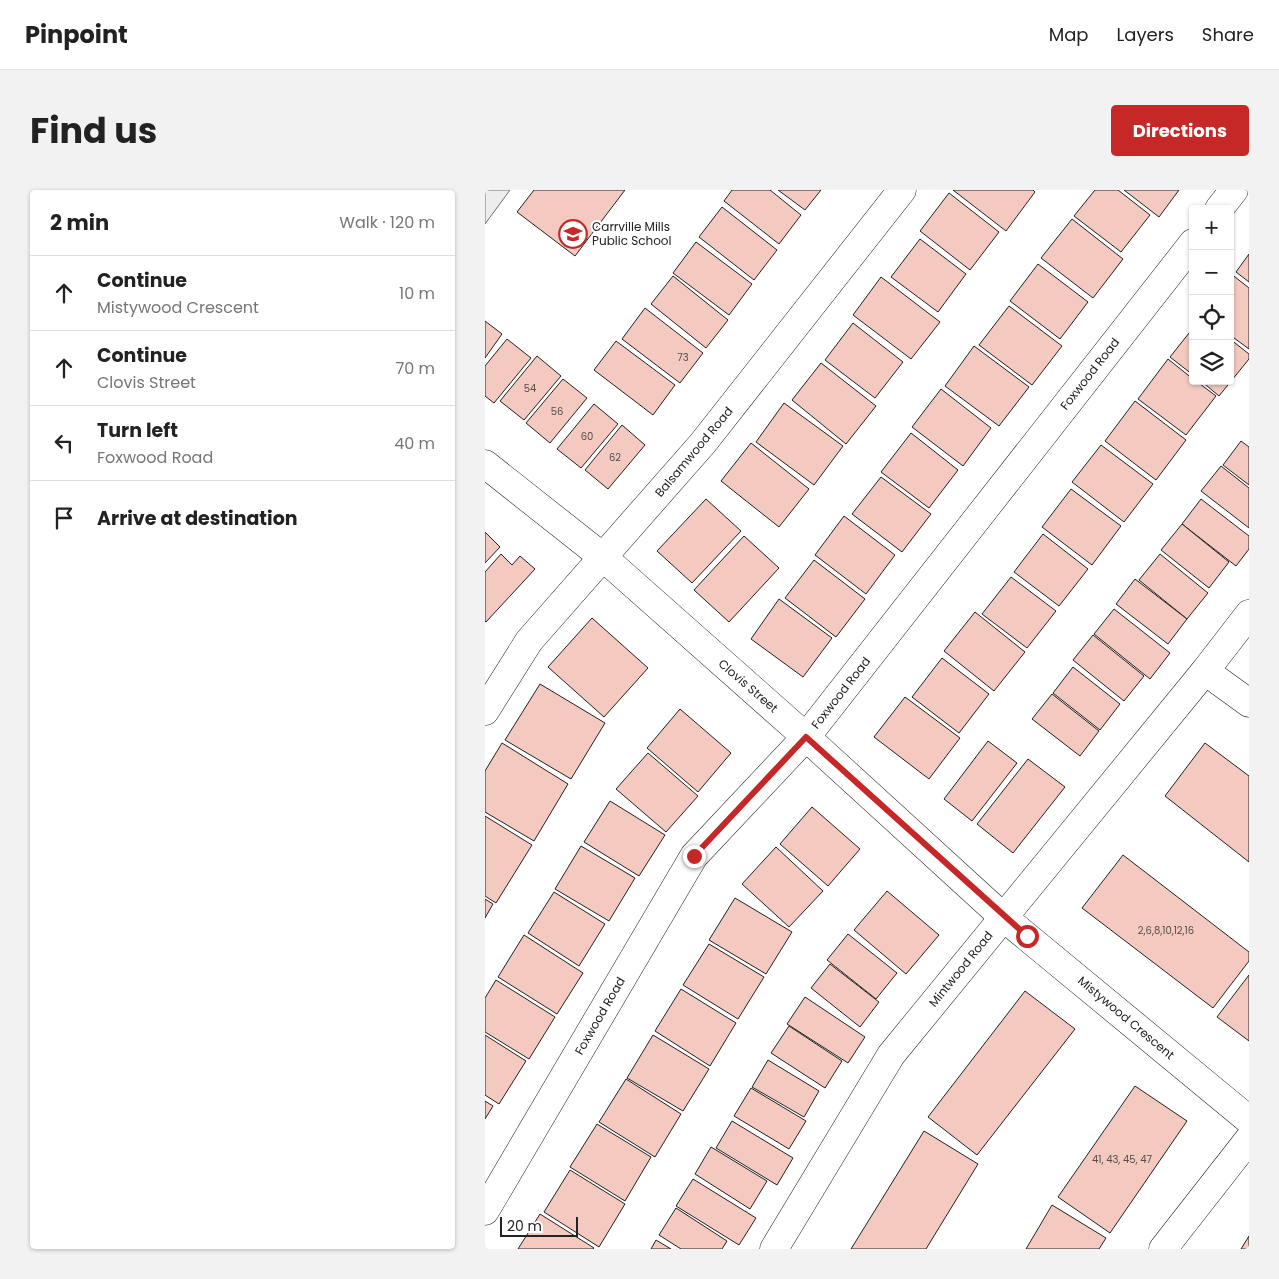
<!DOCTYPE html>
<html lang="en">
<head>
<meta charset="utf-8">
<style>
  body { margin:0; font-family:Poppins,sans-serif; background:#f2f2f2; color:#222 }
  .controls { position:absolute; right:15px; top:15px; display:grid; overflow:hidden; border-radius:5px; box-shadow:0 1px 4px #0004 }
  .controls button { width:45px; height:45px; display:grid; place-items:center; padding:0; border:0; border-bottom:1px solid #e0e0e0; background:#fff; color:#222; font:25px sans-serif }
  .scale { position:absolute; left:15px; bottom:12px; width:78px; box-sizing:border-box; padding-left:5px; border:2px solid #222; border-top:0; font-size:14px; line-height:18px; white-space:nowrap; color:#222; -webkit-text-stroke:4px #fff; paint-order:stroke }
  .stop { position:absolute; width:15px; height:15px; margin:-11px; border:4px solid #c62828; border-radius:50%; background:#fff }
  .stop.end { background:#c62828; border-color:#fff; box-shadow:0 1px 5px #0008 }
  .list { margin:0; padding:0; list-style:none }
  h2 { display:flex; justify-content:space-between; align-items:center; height:65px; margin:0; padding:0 20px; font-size:21px }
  h2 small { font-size:16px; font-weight:400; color:#767676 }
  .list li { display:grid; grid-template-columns:32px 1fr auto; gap:15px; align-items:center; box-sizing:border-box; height:75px; padding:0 20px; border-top:1px solid #e0e0e0 }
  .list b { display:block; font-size:19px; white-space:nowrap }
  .list p { margin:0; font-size:16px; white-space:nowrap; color:#767676 }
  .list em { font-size:16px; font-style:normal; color:#767676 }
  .icon { flex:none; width:28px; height:28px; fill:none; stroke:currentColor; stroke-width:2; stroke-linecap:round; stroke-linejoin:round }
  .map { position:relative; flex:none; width:764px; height:1059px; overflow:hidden; border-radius:5px }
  header { display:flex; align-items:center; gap:30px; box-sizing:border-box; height:70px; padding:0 25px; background:#fff; border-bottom:1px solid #e0e0e0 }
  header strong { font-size:24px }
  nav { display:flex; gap:28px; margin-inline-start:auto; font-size:18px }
  .intro { display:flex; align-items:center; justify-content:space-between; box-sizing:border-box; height:120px; padding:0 30px }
  h1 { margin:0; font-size:35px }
  .button { padding:12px 22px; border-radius:5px; background:#c62828; color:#fff; font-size:18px; font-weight:700 }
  main { display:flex; gap:30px; padding:0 30px }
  aside { flex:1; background:#fff; border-radius:5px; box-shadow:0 1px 4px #0004 }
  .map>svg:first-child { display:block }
  .parking { fill:#ededed; stroke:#6f6f6f }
  .building { fill:#f3c9c0; stroke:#222 }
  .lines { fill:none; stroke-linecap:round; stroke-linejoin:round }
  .minor-casing { stroke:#222; stroke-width:29 }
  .minor { stroke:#fff; stroke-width:28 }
  .route { stroke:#c62828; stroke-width:6 }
  .labels { text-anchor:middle; stroke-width:4; stroke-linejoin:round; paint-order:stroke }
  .number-label { font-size:10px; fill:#564c4a }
  .poi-label { font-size:12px; fill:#222; stroke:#fff; text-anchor:start }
  .street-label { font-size:12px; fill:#222; stroke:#fff }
</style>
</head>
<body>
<header>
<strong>Pinpoint</strong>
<nav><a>Map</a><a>Layers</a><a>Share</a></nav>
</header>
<div class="intro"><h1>Find us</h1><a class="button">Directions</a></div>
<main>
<aside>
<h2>2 min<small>Walk · 120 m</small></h2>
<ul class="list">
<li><svg class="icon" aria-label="ahead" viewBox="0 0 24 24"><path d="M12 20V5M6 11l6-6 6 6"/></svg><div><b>Continue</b><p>Mistywood Crescent</p></div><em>10 m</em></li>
<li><svg class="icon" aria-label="ahead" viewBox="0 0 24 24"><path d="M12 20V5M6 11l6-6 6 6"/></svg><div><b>Continue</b><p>Clovis Street</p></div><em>70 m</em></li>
<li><svg class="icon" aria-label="left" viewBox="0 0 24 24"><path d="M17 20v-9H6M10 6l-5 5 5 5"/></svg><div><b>Turn left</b><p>Foxwood Road</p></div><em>40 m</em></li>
<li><svg class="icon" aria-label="arrive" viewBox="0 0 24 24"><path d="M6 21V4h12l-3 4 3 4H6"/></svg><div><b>Arrive at destination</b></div></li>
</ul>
</aside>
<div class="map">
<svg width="764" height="1059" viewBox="0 0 764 1059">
  <rect width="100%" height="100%" fill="#fff"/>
  <path class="parking" d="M 0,0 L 25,0 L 0,34 Z"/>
  <g class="building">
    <path d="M 49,0 L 140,0 L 90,66 L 32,22 Z"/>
    <path d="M 247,0 L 285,0 L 316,25 L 294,54 L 239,11 Z"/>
    <path d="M 293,0 L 336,0 L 320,20 Z"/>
    <path d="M 468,0 L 548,0 L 550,2 L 521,41 Z"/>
    <path d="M 610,0 L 633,0 L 665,25 L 636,62 L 589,26 Z"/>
    <path d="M 639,0 L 694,0 L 674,27 Z"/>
    <path d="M 464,3 L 514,42 L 485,80 L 435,41 Z"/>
    <path d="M 237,17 L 292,60 L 269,90 L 214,47 Z"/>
    <path d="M 587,29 L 638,69 L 608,108 L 556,68 Z"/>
    <path d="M 435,49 L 481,84 L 453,122 L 406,87 Z"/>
    <path d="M 211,52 L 267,94 L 244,125 L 188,83 Z"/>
    <path d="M 764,64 L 764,92 L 751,82 Z"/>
    <path d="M 553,74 L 603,112 L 575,149 L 525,111 Z"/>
    <path d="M 745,83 L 764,98 L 764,159 L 745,145 Z"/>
    <path d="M 188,86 L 243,130 L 221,158 L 166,114 Z"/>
    <path d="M 396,87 L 455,132 L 426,169 L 368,125 Z"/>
    <path d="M 524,116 L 577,156 L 547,195 L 494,155 Z"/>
    <path d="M 160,118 L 218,163 L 195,193 L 137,149 Z"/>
    <path d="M 0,131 L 17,144 L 0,168 Z"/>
    <path d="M 368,133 L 418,172 L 390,208 L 340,170 Z"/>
    <path d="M 708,138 L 708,185 L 685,167 Z"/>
    <path d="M 22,149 L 46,168 L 9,213 L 0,206 L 0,176 Z"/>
    <path d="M 745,149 L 764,164 L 764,169 L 734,206 L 716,191 L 745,191 Z"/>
    <path d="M 131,151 L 190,195 L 168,225 L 109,180 Z"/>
    <path d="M 489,156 L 544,197 L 514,236 L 460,196 Z"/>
    <path d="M 52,166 L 76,186 L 39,230 L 15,211 Z"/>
    <path d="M 683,169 L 708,189 L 708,191 L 711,191 L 731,206 L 701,245 L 653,209 Z"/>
    <path d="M 336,173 L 391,216 L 361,254 L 307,210 Z"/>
    <path d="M 78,189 L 102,208 L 65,253 L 41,233 Z"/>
    <path d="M 456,199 L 506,238 L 478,276 L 427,237 Z"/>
    <path d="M 650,211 L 701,250 L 671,290 L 620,251 Z"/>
    <path d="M 299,213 L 358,256 L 329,295 L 271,252 Z"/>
    <path d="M 109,214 L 133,234 L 96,278 L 72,259 Z"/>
    <path d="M 137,235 L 160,255 L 123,299 L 100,280 Z"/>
    <path d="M 426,243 L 473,280 L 444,318 L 396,282 Z"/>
    <path d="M 756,251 L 764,257 L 764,295 L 738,275 Z"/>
    <path d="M 266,253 L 324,299 L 294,337 L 236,291 Z"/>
    <path d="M 616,255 L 668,294 L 639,332 L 587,292 Z"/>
    <path d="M 736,276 L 764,298 L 764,338 L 716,301 Z"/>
    <path d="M 396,287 L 446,324 L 417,362 L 367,324 Z"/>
    <path d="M 586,299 L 636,336 L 607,375 L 557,337 Z"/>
    <path d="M 221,309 L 256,341 L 207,393 L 172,361 Z"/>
    <path d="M 716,309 L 764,346 L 764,359 L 751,376 L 697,334 Z"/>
    <path d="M 359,326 L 410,365 L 381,404 L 330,365 Z"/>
    <path d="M 697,334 L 744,372 L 724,398 L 676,360 Z"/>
    <path d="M 0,342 L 15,357 L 0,373 Z"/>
    <path d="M 558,344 L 603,379 L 574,416 L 529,382 Z"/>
    <path d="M 259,346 L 294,378 L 244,432 L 209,400 Z"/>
    <path d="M 16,364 L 27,375 L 35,366 L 50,379 L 1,432 L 0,431 L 0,382 Z"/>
    <path d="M 675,364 L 723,403 L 702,429 L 654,390 Z"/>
    <path d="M 329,370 L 380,409 L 351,447 L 300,408 Z"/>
    <path d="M 526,387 L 571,421 L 542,458 L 497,424 Z"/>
    <path d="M 650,389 L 702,429 L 683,454 L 631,414 Z"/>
    <path d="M 294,409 L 347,448 L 318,487 L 266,449 Z"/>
    <path d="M 629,419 L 685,463 L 665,489 L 609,444 Z"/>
    <path d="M 490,422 L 540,462 L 509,501 L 459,461 Z"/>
    <path d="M 107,428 L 163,478 L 119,527 L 63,477 Z"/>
    <path d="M 608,445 L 659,486 L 639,511 L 588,470 Z"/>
    <path d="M 457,468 L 504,504 L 474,543 L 427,507 Z"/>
    <path d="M 588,477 L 635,514 L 615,540 L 568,503 Z"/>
    <path d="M 55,494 L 120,533 L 86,589 L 20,550 Z"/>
    <path d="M 567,504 L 614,541 L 595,566 L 547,529 Z"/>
    <path d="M 420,507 L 475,548 L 444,589 L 389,547 Z"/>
    <path d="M 195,519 L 246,563 L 213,602 L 162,558 Z"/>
    <path d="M 503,551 L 532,573 L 487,631 L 459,609 Z"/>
    <path d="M 17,553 L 83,594 L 49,651 L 0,622 L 0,581 Z"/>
    <path d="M 720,553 L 764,586 L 764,672 L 680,606 Z"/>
    <path d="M 163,563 L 213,606 L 181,642 L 131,599 Z"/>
    <path d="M 543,569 L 580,597 L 528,663 L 492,634 Z"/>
    <path d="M 125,611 L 180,645 L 154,686 L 99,652 Z"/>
    <path d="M 327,617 L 375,659 L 343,696 L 295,654 Z"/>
    <path d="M 0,626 L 47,655 L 11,713 L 0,706 Z"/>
    <path d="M 96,656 L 150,688 L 124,731 L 70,699 Z"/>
    <path d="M 291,657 L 338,701 L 304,737 L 257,694 Z"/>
    <path d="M 638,665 L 764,762 L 764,771 L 728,818 L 597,718 Z"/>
    <path d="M 402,701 L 454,745 L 421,784 L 369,740 Z"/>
    <path d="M 69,702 L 120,734 L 94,776 L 43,743 Z"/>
    <path d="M 250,708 L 307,742 L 281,784 L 224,750 Z"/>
    <path d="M 0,709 L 8,714 L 0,728 Z"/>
    <path d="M 363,744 L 412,783 L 391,809 L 342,770 Z"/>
    <path d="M 39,745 L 98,783 L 72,824 L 13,787 Z"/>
    <path d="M 224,754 L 279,787 L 253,829 L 198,795 Z"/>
    <path d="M 345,774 L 394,812 L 375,837 L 326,798 Z"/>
    <path d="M 764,785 L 764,851 L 732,827 Z"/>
    <path d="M 11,790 L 70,827 L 44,869 L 0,842 L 0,808 Z"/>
    <path d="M 196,799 L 251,833 L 225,876 L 170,841 Z"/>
    <path d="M 540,801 L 590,839 L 492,965 L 443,927 Z"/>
    <path d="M 320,807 L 380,847 L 363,873 L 302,834 Z"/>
    <path d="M 304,836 L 357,871 L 340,898 L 286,863 Z"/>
    <path d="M 0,845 L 41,871 L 14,914 L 0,905 Z"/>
    <path d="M 168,845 L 224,879 L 198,921 L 142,888 Z"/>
    <path d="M 283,870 L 334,901 L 319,927 L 267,897 Z"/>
    <path d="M 141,889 L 196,924 L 170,967 L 114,932 Z"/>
    <path d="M 650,896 L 702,931 L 625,1043 L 573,1007 Z"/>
    <path d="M 266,898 L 321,931 L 304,959 L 249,926 Z"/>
    <path d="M 0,911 L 8,916 L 0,929 Z"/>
    <path d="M 247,931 L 308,968 L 292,995 L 231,958 Z"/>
    <path d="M 112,934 L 166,967 L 140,1011 L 85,977 Z"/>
    <path d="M 439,941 L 493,974 L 441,1059 L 366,1059 Z"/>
    <path d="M 226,957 L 282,991 L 265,1019 L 210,984 Z"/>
    <path d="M 85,980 L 140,1014 L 114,1057 L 59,1022 Z"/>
    <path d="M 208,989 L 271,1028 L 254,1055 L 191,1016 Z"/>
    <path d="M 567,1015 L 621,1048 L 614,1059 L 541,1059 Z"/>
    <path d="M 191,1018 L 242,1051 L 237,1059 L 196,1059 L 174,1045 Z"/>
    <path d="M 55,1024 L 109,1058 L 108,1059 L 33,1059 Z"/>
    <path d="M 764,1046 L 764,1059 L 756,1059 Z"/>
    <path d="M 171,1050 L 186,1059 L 166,1059 Z"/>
  </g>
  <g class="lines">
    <defs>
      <g id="minor">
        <path d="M 734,19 L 749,0"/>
        <path d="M 0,274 L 119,368 L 321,547 L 518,727 L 764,930"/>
        <path d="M 720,481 L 764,513"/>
        <path d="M 0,521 L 44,451 L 218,253 L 417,0"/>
        <path d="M 0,1021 L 209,666 L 321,547 L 708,53"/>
        <path d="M 289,1059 L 406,865 L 720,481 L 764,424"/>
        <path d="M 678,1059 L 764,949"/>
      </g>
    </defs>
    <use href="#minor" class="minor-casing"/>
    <use href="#minor" class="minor"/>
  </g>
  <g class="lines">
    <path class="route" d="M 209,666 L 321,547 L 542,746"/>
  </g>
  <defs>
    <symbol id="school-ring" viewBox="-11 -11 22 22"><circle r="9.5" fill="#fff" stroke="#c62828" stroke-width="1.5"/><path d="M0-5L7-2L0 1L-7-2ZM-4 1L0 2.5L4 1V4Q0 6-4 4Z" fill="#c62828"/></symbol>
  </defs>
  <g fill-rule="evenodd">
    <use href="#school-ring" x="72" y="28" width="32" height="32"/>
  </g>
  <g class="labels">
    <g class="number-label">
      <text x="198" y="171">73</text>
      <text x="45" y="202">54</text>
      <text x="72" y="225">56</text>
      <text x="102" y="250">60</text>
      <text x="130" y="271">62</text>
      <text x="681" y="744">2,6,8,10,12,16</text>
      <text x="637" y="973">41, 43, 45, 47</text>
    </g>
    <g class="poi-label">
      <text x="107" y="41">Carrville Mills<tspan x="107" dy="14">Public School</tspan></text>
    </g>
    <g class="street-label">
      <text transform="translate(605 184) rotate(-52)" y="4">Foxwood Road</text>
      <text transform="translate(209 262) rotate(-50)" y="4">Balsamwood Road</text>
      <text transform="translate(263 496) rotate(41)" y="4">Clovis Street</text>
      <text transform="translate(356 503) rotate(-52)" y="4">Foxwood Road</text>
      <text transform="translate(476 779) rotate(-51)" y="4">Mintwood Road</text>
      <text transform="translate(115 826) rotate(-60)" y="4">Foxwood Road</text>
      <text transform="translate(641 828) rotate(40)" y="4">Mistywood Crescent</text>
    </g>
  </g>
</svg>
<div class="controls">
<button>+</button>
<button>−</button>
<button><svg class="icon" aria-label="locate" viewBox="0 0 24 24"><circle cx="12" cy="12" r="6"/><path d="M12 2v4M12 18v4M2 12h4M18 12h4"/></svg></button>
<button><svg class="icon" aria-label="layers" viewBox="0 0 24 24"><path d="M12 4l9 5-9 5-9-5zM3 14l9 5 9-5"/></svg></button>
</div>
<div class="scale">20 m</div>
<div class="stop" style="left:542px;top:746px"></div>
<div class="stop end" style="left:209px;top:666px"></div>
</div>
</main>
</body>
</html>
